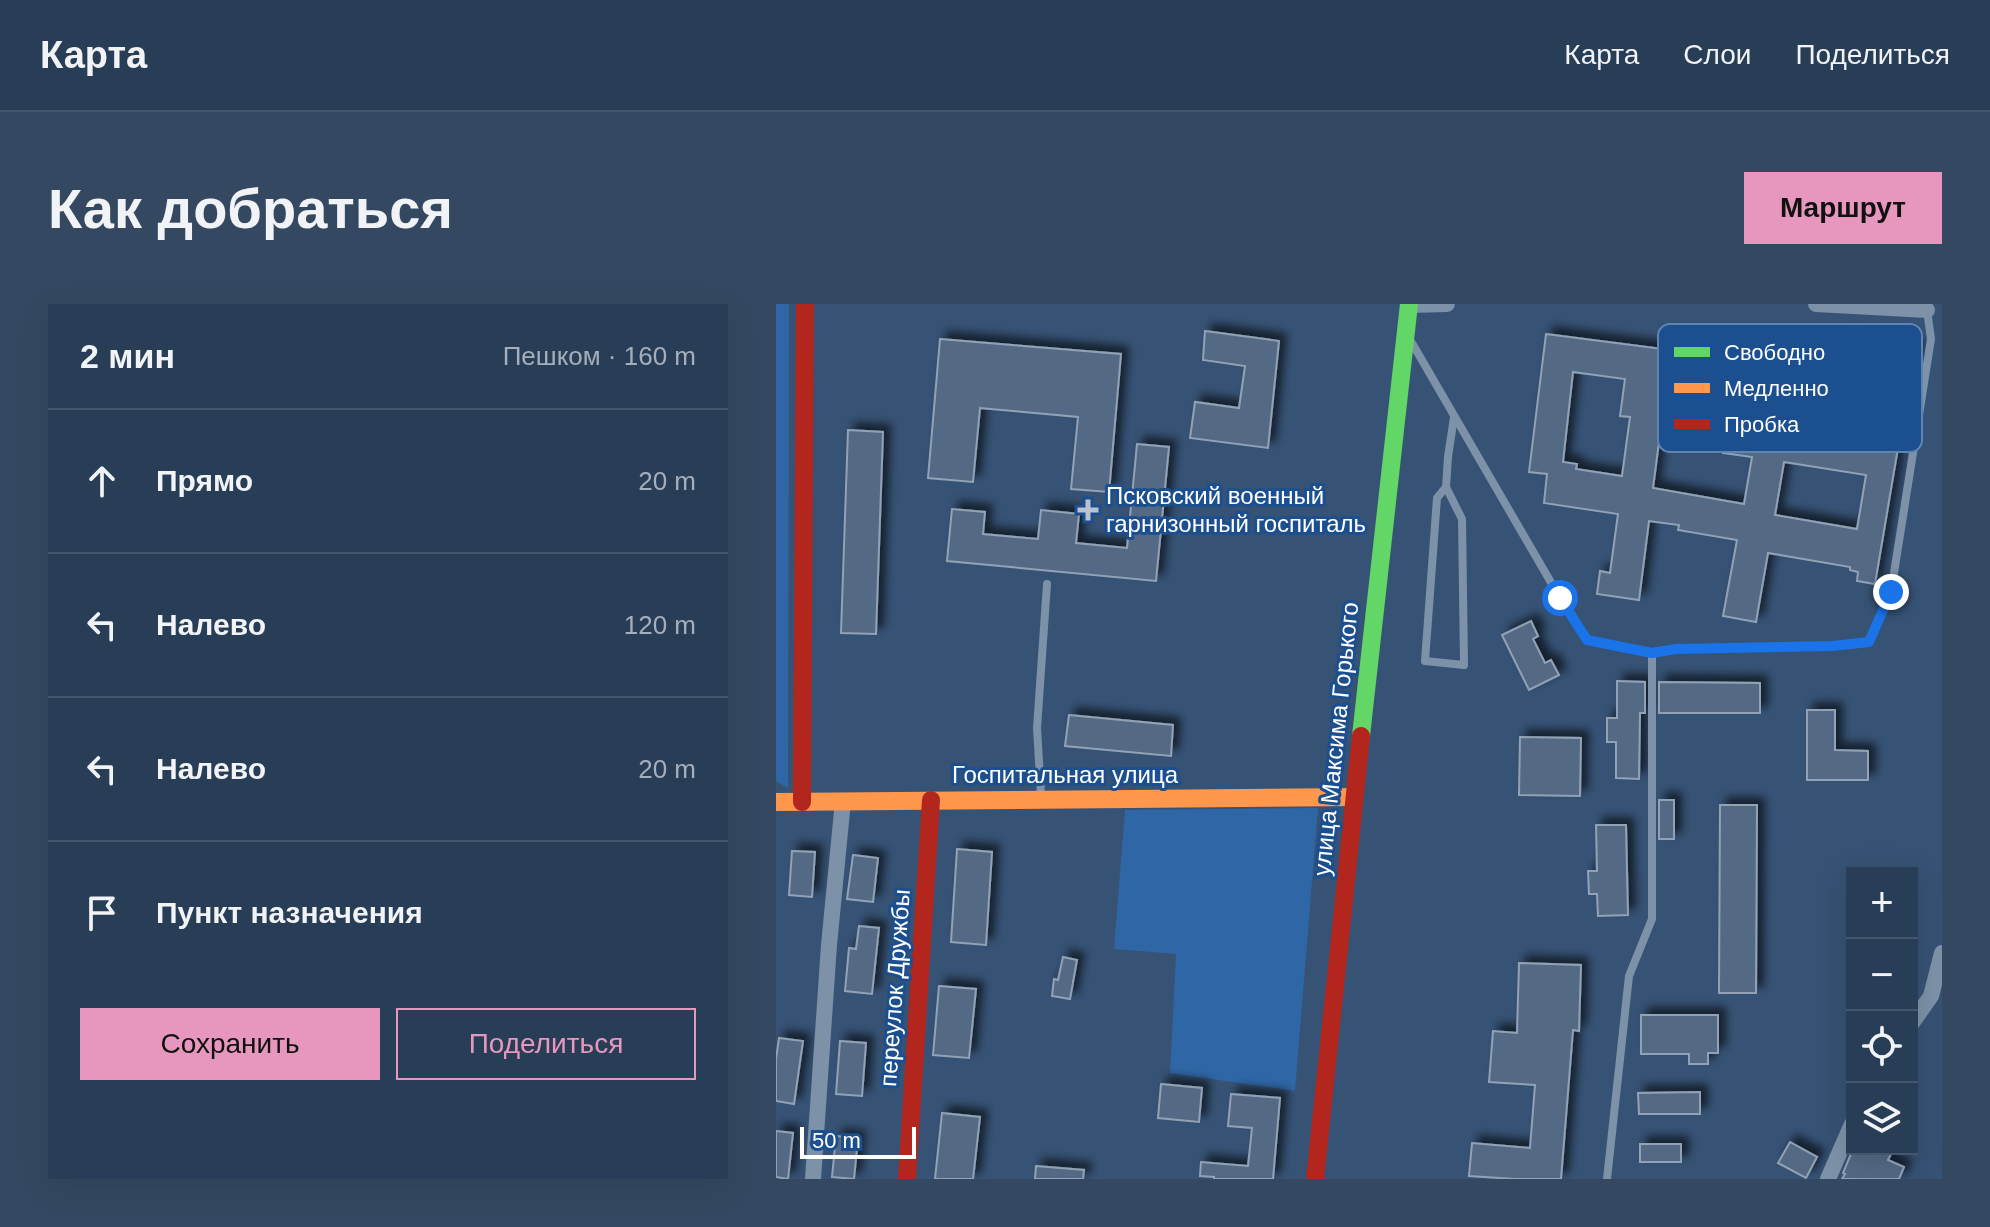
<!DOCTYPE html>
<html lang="ru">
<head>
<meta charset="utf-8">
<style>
  body { margin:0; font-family:Helvetica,sans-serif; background:#344961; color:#f1f3f6 }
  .controls { position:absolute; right:24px; bottom:24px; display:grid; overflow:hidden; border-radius:0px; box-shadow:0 8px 32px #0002 }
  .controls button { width:72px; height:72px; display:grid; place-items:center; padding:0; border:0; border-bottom:2px solid #44576d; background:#283e57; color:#f1f3f6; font:40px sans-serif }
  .scale { position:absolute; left:24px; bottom:20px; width:116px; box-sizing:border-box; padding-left:8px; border:4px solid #fff; border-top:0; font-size:22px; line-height:28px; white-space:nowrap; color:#fff; -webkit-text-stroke:6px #1b4f8f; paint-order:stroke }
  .stop { position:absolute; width:24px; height:24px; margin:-18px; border:6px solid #1a73e8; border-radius:50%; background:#fff }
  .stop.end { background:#1a73e8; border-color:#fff; box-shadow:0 2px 8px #0008 }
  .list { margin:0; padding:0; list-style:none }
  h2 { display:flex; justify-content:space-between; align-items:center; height:104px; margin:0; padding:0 32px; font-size:34px }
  h2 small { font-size:26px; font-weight:400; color:#a5aeba }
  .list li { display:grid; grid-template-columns:52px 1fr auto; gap:24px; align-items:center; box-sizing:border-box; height:144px; padding:0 32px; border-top:2px solid #44576d }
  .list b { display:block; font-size:30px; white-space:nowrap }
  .list em { font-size:26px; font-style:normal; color:#a5aeba }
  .actions { display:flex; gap:16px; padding:24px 32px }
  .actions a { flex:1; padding:18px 0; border:2px solid #e797bd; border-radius:0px; text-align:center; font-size:28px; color:#e797bd }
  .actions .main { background:#e797bd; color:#111 }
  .icon { flex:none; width:44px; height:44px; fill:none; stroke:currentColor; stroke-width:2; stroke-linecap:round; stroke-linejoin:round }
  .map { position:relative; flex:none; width:1166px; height:875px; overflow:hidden; border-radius:0px }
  header { display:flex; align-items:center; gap:48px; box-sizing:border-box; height:112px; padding:0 40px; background:#283e57; border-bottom:2px solid #44576d }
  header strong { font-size:38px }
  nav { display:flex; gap:44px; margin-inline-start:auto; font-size:28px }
  .intro { display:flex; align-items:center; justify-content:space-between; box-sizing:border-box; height:192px; padding:0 48px }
  h1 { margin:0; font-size:56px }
  .button { padding:20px 36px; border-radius:0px; background:#e797bd; color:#111; font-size:28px; font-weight:700 }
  main { display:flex; gap:48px; padding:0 48px }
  aside { flex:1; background:#283e57; border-radius:0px; box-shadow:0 8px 32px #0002 }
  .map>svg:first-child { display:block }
  .green { fill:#2f66a5 }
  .building { fill:#526984; stroke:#92a2b6; stroke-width:2; fill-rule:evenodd; filter:url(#shadow) }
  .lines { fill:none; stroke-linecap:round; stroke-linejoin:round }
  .lane { stroke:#7d92a8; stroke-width:8 }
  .street { stroke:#7d92a8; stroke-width:16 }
  .fast { stroke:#63d668; stroke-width:18 }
  .slow { stroke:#ff974d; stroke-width:18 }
  .jam { stroke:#b3261e; stroke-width:18 }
  .route { stroke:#1a73e8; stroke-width:10 }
  .poi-dot { fill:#b9c2ce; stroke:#1b4f8f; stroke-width:3 }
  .labels { text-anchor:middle; stroke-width:6; stroke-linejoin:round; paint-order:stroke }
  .poi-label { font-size:24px; fill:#fff; stroke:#1b4f8f; text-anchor:start }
  .street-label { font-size:24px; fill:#fff; stroke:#1b4f8f }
  .key { fill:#1b4f8f; stroke:#5f84b1; stroke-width:2 }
  .key-label { font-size:22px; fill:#fff }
</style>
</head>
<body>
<header>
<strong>Карта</strong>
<nav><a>Карта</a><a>Слои</a><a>Поделиться</a></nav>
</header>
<div class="intro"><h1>Как добраться</h1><a class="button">Маршрут</a></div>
<main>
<aside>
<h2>2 мин<small>Пешком · 160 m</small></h2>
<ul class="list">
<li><svg class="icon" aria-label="ahead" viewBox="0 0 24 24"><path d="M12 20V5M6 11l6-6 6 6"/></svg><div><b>Прямо</b></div><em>20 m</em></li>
<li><svg class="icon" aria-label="left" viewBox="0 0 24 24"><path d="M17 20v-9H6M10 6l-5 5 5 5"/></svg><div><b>Налево</b></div><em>120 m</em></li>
<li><svg class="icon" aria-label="left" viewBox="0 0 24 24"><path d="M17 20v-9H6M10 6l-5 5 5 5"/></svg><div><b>Налево</b></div><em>20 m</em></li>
<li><svg class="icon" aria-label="arrive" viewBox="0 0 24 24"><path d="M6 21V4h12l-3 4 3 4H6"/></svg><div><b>Пункт назначения</b></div></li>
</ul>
<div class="actions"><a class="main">Сохранить</a><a>Поделиться</a></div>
</aside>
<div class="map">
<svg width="1166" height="875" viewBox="0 0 1166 875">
  <defs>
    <filter id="shadow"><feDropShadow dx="7" dy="-7" stdDeviation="4" flood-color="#0009"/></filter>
  </defs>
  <rect width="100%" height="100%" fill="#365274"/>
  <g class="green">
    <path d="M 0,0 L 13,0 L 12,484 L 0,477 Z"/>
    <path d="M 542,504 L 519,787 L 394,769 L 400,650 L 338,645 L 349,506 Z"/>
  </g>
  <g class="building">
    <path d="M 429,27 L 503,37 L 492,144 L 414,134 L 419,98 L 463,104 L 469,62 L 427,56 Z"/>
    <path d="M 770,30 L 895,46 L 877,184 L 968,200 L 976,153 L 947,149 L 954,105 L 1097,127 L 1108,66 L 1067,59 L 1071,32 L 1139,43 L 1099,280 L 1081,277 L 1082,268 L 1074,266 L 1074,263 L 992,249 L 980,318 L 947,312 L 961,236 L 902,226 L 903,221 L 873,217 L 863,296 L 821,290 L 824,267 L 834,269 L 842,210 L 768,199 L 771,170 L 753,168 ZM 797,68 L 849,75 L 844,112 L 854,113 L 846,172 L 800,165 L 801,160 L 787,158 ZM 1008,158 L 1090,171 L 1081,225 L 999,211 Z"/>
    <path d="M 164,35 L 345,50 L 333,188 L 295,185 L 302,113 L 204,104 L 197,178 L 152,174 Z"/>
    <path d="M 72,126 L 107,128 L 100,330 L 65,329 Z"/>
    <path d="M 361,140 L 393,143 L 380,277 L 171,257 L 176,205 L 209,208 L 207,230 L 262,235 L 265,206 L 303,210 L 300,239 L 351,244 Z"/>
    <path d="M 755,317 L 762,332 L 757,335 L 769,359 L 775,356 L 783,371 L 753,386 L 726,331 Z"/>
    <path d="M 841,377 L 869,378 L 869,409 L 864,409 L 863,475 L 840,474 L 840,438 L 831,438 L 831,414 L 841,414 Z"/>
    <path d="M 883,378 L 984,379 L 984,409 L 883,409 Z"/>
    <path d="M 1031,406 L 1059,406 L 1059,446 L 1092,447 L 1092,476 L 1031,476 Z"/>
    <path d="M 293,411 L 397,421 L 395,452 L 289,442 Z"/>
    <path d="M 744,433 L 805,434 L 804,492 L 743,491 Z"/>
    <rect x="883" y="496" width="15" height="39"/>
    <path d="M 944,501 L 981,501 L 980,689 L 943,689 Z"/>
    <path d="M 820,521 L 850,521 L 852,611 L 822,612 L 821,590 L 813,590 L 812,567 L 821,567 Z"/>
    <path d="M 181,545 L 216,548 L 210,641 L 175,638 Z"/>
    <path d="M 16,547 L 39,548 L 36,593 L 13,591 Z"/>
    <path d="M 77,551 L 102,554 L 97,598 L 71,595 Z"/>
    <path d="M 83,622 L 103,624 L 96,690 L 69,687 L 73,644 L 80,645 Z"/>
    <path d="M 287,653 L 301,656 L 294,695 L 276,692 L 278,675 L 282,676 Z"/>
    <path d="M 743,659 L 805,661 L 803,727 L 797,726 L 785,875 L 739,875 L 693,872 L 696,839 L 754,844 L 759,781 L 713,778 L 717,727 L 741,729 Z"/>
    <path d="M 163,682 L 200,685 L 193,754 L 157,751 Z"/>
    <path d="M 865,711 L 942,711 L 942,749 L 932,749 L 932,760 L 913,760 L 913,750 L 865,750 Z"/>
    <path d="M 3,734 L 27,737 L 18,800 L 0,797 L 0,755 Z"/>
    <path d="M 64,737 L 90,739 L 86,792 L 60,790 Z"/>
    <path d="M 385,780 L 426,784 L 423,818 L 382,814 Z"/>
    <path d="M 924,788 L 924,810 L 863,810 L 862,789 Z"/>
    <path d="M 455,790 L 504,794 L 497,875 L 438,875 L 438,873 L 424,872 L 425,858 L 472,862 L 476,824 L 452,822 Z"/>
    <path d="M 166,809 L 204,813 L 197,875 L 159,875 Z"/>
    <path d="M 0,827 L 17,829 L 12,875 L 0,873 Z"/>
    <path d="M 60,832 L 82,834 L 78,875 L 56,873 Z"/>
    <path d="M 1014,838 L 1041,853 L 1030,874 L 1002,859 Z"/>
    <rect x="864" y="840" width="41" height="18"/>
    <path d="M 1077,845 L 1104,845 L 1115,850 L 1112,856 L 1128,863 L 1123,875 L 1066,875 L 1069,870 L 1067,869 Z"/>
    <path d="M 260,862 L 308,866 L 307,875 L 259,875 Z"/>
  </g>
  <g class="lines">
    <g class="lane">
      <path d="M 636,39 L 784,294 L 811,336 L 876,349 L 900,345 L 1056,342 L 1093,338 L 1115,288 L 1155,35 L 1151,6"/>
      <path d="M 670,183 L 661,194 L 649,357 L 688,361 L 686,215 L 670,183 L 672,153 L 678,113"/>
      <path d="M 265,491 L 261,424 L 271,280"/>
      <path d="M 831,875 L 853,672 L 876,615 L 876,349"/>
    </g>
    <g class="street">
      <path d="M 1040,0 L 1151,6"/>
      <path d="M 633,1 L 671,0"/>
      <path d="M 1136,719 L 1155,692 L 1166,649"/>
      <path d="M 37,875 L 53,641 L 67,497"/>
      <path d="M 1052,875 L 1076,820"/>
    </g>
    <path class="fast" d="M 585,432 L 633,0"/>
    <path class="slow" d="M 0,498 L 578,493"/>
    <g class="jam">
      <path d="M 26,498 L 29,0"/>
      <path d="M 131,875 L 155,496"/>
      <path d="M 539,875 L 585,432"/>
    </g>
  </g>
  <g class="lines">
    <path class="route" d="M 784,294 L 811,336 L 876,349 L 900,345 L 1056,342 L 1093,338 L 1115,288"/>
  </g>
  <path class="poi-dot" d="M308 194h8v8h8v8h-8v8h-8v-8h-8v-8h8z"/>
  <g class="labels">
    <g class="poi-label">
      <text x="330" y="200">Псковский военный<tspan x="330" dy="28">гарнизонный госпиталь</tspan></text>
    </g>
    <g class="street-label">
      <text transform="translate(560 435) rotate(-84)" y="8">улица Максима Горького</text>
      <text x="289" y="479">Госпитальная улица</text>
      <text transform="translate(119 684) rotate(-86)" y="8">переулок Дружбы</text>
    </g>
  </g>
  <rect x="882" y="20" width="264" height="128" rx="12" class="key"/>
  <rect x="898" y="43" width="36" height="10" fill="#63d668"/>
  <rect x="898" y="79" width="36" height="10" fill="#ff974d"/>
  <rect x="898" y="115" width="36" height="10" fill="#b3261e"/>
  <g class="key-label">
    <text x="948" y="56">Свободно</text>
    <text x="948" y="92">Медленно</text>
    <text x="948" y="128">Пробка</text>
  </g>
</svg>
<div class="controls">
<button>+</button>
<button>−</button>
<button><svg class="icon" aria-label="locate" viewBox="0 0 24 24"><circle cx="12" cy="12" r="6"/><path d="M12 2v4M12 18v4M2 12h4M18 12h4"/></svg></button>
<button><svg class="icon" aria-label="layers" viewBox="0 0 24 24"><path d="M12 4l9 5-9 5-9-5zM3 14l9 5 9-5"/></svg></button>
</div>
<div class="scale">50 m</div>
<div class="stop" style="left:784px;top:294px"></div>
<div class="stop end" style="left:1115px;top:288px"></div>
</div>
</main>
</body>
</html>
